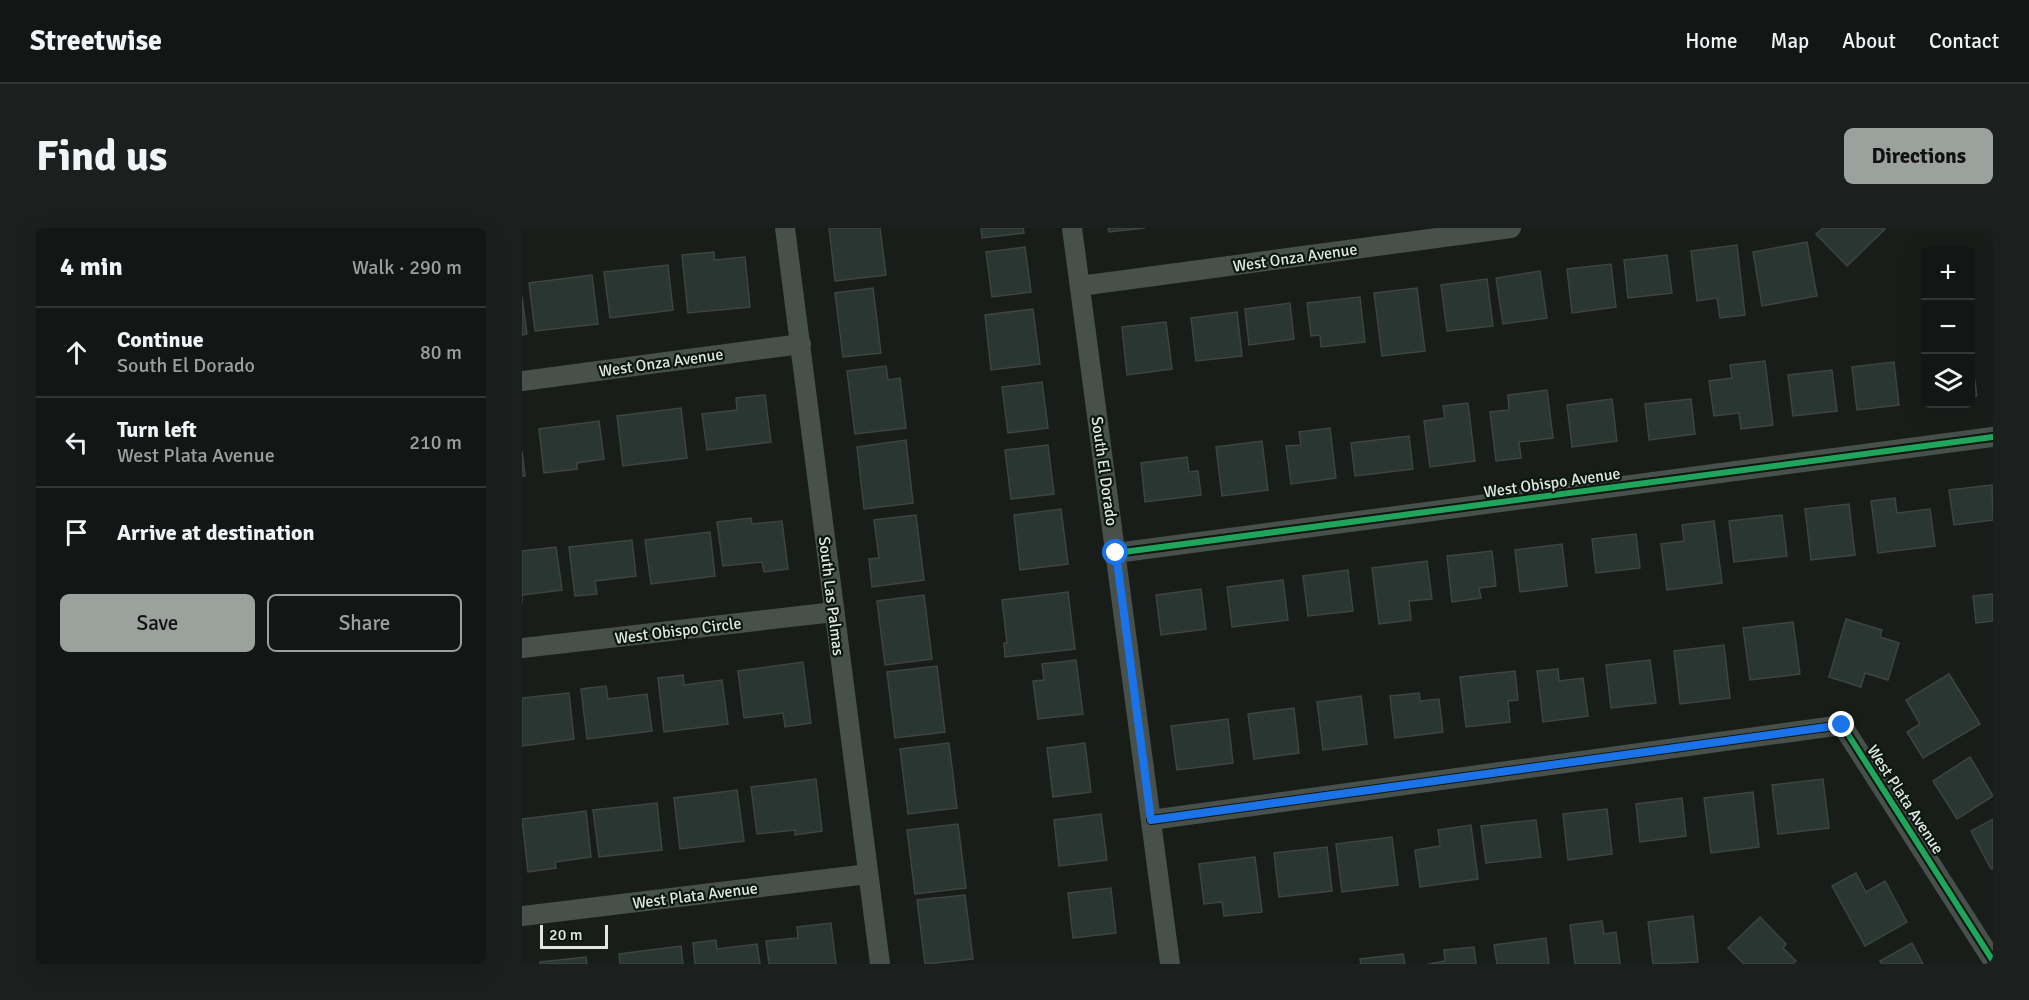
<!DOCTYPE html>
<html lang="en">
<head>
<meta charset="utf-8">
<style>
  body { margin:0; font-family:Signika,sans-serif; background:#1b1f1d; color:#f1f3f6 }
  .controls { position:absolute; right:18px; top:18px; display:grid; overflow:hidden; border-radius:9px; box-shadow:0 6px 24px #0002 }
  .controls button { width:54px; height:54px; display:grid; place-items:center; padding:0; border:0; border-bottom:2px solid #313534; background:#121614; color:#f1f3f6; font:30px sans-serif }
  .scale { position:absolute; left:18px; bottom:15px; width:68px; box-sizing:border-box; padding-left:6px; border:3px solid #e1e8e4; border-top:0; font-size:16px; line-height:21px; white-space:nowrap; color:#e1e8e4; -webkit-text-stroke:4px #0c1711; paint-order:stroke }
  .stop { position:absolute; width:18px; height:18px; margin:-14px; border:4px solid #1a73e8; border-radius:50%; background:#fff }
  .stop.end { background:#1a73e8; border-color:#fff; box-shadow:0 2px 6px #0008 }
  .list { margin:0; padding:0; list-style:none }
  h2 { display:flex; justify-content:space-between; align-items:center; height:78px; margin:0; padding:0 24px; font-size:26px }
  h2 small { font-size:20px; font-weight:400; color:#9c9fa0 }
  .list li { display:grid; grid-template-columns:39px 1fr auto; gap:18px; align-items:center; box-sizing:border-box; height:90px; padding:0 24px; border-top:2px solid #313534 }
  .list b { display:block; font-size:22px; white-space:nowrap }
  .list p { margin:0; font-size:20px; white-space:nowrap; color:#9c9fa0 }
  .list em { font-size:20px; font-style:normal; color:#9c9fa0 }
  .actions { display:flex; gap:12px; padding:18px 24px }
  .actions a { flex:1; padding:14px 0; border:2px solid #9ba19d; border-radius:9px; text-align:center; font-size:21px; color:#9ba19d }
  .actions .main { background:#9ba19d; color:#111 }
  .icon { flex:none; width:33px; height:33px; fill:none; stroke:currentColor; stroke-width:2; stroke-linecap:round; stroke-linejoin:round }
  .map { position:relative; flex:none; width:1471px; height:736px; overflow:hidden; border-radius:9px }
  header { display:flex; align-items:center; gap:36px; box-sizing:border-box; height:84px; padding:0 30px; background:#121614; border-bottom:2px solid #313534 }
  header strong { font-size:28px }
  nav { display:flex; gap:33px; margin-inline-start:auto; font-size:21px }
  .intro { display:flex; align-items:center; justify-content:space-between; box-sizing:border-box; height:144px; padding:0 36px }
  h1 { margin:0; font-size:42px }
  .button { padding:15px 27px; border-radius:9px; background:#9ba19d; color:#111; font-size:21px; font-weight:700 }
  main { display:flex; gap:36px; padding:0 36px }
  aside { flex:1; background:#121614; border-radius:9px; box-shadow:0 6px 24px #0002 }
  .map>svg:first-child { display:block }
  .building { fill:#293631; stroke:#3e4440; stroke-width:1.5 }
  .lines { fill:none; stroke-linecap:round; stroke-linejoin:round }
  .street { stroke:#48504c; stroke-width:20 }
  .cycleway-casing { stroke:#0c1711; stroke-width:10 }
  .cycleway { stroke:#20a55d; stroke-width:6 }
  .route { stroke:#1a73e8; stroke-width:8 }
  .labels { text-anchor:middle; stroke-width:4.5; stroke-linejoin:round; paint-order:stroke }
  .street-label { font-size:16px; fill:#e1e8e4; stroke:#0c1711 }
</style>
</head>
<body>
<header>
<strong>Streetwise</strong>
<nav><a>Home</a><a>Map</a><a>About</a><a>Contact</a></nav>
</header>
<div class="intro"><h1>Find us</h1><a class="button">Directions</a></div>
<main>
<aside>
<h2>4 min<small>Walk · 290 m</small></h2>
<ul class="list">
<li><svg class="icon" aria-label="ahead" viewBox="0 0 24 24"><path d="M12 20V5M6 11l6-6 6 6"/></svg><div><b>Continue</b><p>South El Dorado</p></div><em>80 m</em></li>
<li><svg class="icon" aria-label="left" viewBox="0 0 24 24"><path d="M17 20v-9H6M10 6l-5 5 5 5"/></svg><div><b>Turn left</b><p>West Plata Avenue</p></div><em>210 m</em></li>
<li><svg class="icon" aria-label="arrive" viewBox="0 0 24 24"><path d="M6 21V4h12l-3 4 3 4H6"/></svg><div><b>Arrive at destination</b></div></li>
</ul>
<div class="actions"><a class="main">Save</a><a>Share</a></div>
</aside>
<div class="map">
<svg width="1471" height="736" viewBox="0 0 1471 736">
  <rect width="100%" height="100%" fill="#181d1a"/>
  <g class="building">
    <path d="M 307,0 L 358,0 L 364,47 L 313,53 Z"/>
    <path d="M 459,0 L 501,0 L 502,5 L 460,10 Z"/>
    <path d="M 586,0 L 623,0 L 587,4 Z"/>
    <path d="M 1301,0 L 1362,0 L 1363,1 L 1325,38 L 1294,6 Z"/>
    <path d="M 1285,14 L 1295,68 L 1240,78 L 1231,24 Z"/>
    <path d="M 1215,17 L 1223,87 L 1198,90 L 1195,70 L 1175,73 L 1169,23 Z"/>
    <path d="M 503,19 L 509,64 L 470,69 L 464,24 Z"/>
    <path d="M 192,24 L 192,32 L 223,29 L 228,79 L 166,85 L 160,27 Z"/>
    <path d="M 1145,27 L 1150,65 L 1106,70 L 1102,32 Z"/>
    <path d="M 1089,36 L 1094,79 L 1050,85 L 1045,41 Z"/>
    <path d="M 146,37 L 151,82 L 88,90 L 82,44 Z"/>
    <path d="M 1018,43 L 1025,90 L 981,96 L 974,50 Z"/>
    <path d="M 70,47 L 76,96 L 13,103 L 7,55 Z"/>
    <path d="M 965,51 L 971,98 L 925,103 L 919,57 Z"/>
    <path d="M 351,60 L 359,125 L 321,129 L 313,65 Z"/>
    <path d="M 895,60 L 903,123 L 860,128 L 852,65 Z"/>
    <path d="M 0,69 L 5,106 L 0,107 Z"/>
    <path d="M 838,69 L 843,114 L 799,119 L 798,107 L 789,108 L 785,75 Z"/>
    <path d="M 768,75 L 772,111 L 727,117 L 723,81 Z"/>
    <path d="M 511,81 L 518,136 L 469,142 L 463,87 Z"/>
    <path d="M 715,84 L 720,128 L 674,133 L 669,90 Z"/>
    <path d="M 644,94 L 650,141 L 605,147 L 600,99 Z"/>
    <path d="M 1448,119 L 1455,168 L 1448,168 Z"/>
    <path d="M 1243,133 L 1251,197 L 1219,201 L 1217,185 L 1192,188 L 1187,153 L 1210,150 L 1208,137 Z"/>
    <path d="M 1372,134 L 1377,177 L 1335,182 L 1330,139 Z"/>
    <path d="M 364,138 L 366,152 L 378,150 L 384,200 L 333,206 L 325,143 Z"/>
    <path d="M 1310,142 L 1315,183 L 1271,188 L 1266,147 Z"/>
    <path d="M 520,154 L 526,200 L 486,205 L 480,159 Z"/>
    <path d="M 1025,162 L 1031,210 L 997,214 L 999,230 L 974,233 L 968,184 L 987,182 L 986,167 Z"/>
    <path d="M 243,167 L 249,214 L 185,222 L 180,186 L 215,182 L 214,170 Z"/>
    <path d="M 1090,171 L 1095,213 L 1050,219 L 1045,177 Z"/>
    <path d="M 1169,171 L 1173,206 L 1127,212 L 1123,176 Z"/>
    <path d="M 946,175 L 953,233 L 908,239 L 902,193 L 923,190 L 921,178 Z"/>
    <path d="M 159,180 L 165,230 L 101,238 L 95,188 Z"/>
    <path d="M 77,193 L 82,231 L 55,235 L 55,241 L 22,245 L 17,201 Z"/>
    <path d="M 808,200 L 814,250 L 769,256 L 764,218 L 779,217 L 777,204 Z"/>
    <path d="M 887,208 L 891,241 L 833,248 L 829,215 Z"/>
    <path d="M 384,212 L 391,275 L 342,281 L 335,219 Z"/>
    <path d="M 740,213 L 746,262 L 700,268 L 694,219 Z"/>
    <path d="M 526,217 L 532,266 L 489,271 L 483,222 Z"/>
    <path d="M 0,223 L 3,248 L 0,248 Z"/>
    <path d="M 665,229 L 667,244 L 676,243 L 679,267 L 623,274 L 619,235 Z"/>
    <path d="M 1470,257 L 1471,292 L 1432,297 L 1427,262 Z"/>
    <path d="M 1373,270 L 1375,285 L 1408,281 L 1413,318 L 1356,325 L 1349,273 Z"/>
    <path d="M 1327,276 L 1333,327 L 1289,332 L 1283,281 Z"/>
    <path d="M 539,281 L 546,336 L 498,342 L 492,287 Z"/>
    <path d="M 394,287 L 402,352 L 350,359 L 347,331 L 357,330 L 352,292 Z"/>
    <path d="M 1260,287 L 1265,328 L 1212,334 L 1207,293 Z"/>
    <path d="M 229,290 L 230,296 L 260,293 L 266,341 L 242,344 L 240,334 L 201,338 L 195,294 Z"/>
    <path d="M 1192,293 L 1200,355 L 1145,362 L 1139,316 L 1162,313 L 1160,297 Z"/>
    <path d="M 188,304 L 193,348 L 129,356 L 123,312 Z"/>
    <path d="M 1114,306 L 1118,340 L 1074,345 L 1070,311 Z"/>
    <path d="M 110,312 L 114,348 L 73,353 L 75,366 L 53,368 L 47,319 Z"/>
    <path d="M 1040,316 L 1045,358 L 998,364 L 993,322 Z"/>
    <path d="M 34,319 L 40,362 L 0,367 L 0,376 L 0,323 Z"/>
    <path d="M 970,323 L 974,358 L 957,360 L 959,370 L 930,374 L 925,328 Z"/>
    <path d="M 905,333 L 910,371 L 887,373 L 889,392 L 857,396 L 850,340 Z"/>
    <path d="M 826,342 L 831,383 L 786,388 L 781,348 Z"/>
    <path d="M 761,352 L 766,392 L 710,399 L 705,359 Z"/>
    <path d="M 679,361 L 684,401 L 639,407 L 634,367 Z"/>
    <path d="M 546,364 L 553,421 L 483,429 L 482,415 L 485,415 L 480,372 Z"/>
    <path d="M 1471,366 L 1471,393 L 1454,395 L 1451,368 Z"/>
    <path d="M 402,367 L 410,431 L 363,437 L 355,373 Z"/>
    <path d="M 1324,391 L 1360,402 L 1358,409 L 1377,415 L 1366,452 L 1343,445 L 1339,459 L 1307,449 Z"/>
    <path d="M 1271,394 L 1278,446 L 1228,452 L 1221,400 Z"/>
    <path d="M 1202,417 L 1208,470 L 1158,476 L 1152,423 Z"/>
    <path d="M 554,432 L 561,486 L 516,491 L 511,453 L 522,452 L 520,436 Z"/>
    <path d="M 1128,432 L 1134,475 L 1089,480 L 1084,437 Z"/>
    <path d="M 281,434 L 289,495 L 263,499 L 261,485 L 222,490 L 216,443 Z"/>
    <path d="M 415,438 L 423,504 L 373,510 L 365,444 Z"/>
    <path d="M 1036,441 L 1037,453 L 1061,450 L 1066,488 L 1021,494 L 1015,443 Z"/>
    <path d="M 993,443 L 996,472 L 986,473 L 988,494 L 944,499 L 938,449 Z"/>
    <path d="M 1427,446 L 1458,496 L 1401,530 L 1385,504 L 1398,496 L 1384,472 Z"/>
    <path d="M 161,447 L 162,457 L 200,452 L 206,496 L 142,504 L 136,450 Z"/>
    <path d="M 84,458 L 86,471 L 125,466 L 130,503 L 65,511 L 59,461 Z"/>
    <path d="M 47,465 L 52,511 L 0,518 L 0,470 Z"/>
    <path d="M 897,465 L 898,473 L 917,471 L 921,504 L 873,510 L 868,468 Z"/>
    <path d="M 839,468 L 845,516 L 801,522 L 795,474 Z"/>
    <path d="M 772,480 L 777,525 L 732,531 L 726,486 Z"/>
    <path d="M 706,491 L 711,535 L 655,542 L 649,498 Z"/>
    <path d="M 427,515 L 435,580 L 386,586 L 378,521 Z"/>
    <path d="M 563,515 L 569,564 L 531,569 L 525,520 Z"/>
    <path d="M 1448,529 L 1471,568 L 1435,591 L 1411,553 Z"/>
    <path d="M 294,551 L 300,603 L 273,607 L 273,602 L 235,606 L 229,559 Z"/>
    <path d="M 1301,551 L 1307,600 L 1256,606 L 1250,557 Z"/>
    <path d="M 215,562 L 222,613 L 158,621 L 152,570 Z"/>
    <path d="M 1231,564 L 1237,619 L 1189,625 L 1182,570 Z"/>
    <path d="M 1160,570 L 1164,608 L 1118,614 L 1114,576 Z"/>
    <path d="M 135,575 L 140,622 L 77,629 L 71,582 Z"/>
    <path d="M 1085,581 L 1090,626 L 1046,632 L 1041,586 Z"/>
    <path d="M 64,583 L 69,629 L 33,634 L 34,640 L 6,644 L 0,591 Z"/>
    <path d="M 579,586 L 585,632 L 537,638 L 532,592 Z"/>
    <path d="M 1471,591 L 1471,641 L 1469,641 L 1449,603 Z"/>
    <path d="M 1014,592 L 1019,629 L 964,635 L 959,598 Z"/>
    <path d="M 436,596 L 444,660 L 393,666 L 385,602 Z"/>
    <path d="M 949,597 L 956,651 L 898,659 L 893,622 L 918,618 L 916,602 Z"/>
    <path d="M 870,609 L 876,657 L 820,664 L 814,616 Z"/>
    <path d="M 805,619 L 810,663 L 757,669 L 752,625 Z"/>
    <path d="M 733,629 L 740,684 L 702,688 L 700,674 L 682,676 L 677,636 Z"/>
    <path d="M 1334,645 L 1344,664 L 1363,653 L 1385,694 L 1343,718 L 1310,658 Z"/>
    <path d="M 589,660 L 594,705 L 551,710 L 546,665 Z"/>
    <path d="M 443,667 L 451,731 L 403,736 L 395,672 Z"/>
    <path d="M 1171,688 L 1176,734 L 1131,736 L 1126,694 Z"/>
    <path d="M 1238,689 L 1264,716 L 1261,720 L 1274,733 L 1271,736 L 1222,736 L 1206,720 Z"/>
    <path d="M 1080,693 L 1082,706 L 1094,704 L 1098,736 L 1053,736 L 1048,697 Z"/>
    <path d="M 309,695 L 314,736 L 247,736 L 244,713 L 276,710 L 275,699 Z"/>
    <path d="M 1024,710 L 1027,736 L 975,736 L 972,717 Z"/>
    <path d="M 194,712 L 195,721 L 235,716 L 238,736 L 173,736 L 171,715 Z"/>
    <path d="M 1390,715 L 1401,736 L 1360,736 L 1358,733 Z"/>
    <path d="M 159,718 L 161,736 L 98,736 L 97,726 Z"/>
    <path d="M 952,719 L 954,736 L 906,736 L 923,733 L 922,722 Z"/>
    <path d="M 881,726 L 883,736 L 839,736 L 838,731 Z"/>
    <path d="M 64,729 L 65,736 L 18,736 L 18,734 Z"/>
  </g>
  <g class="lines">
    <g class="street">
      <path d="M 263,0 L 358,736"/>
      <path d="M 550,0 L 648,736"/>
      <path d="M 558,58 L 989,0"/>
      <path d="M 0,153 L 279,116"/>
      <path d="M 594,325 L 1471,209"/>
      <path d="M 0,420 L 312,384"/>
      <path d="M 629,592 L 1320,497 L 1471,733"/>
      <path d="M 0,688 L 346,646"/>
    </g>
    <defs>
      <g id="cycleway">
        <path d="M 594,325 L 1471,209"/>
        <path d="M 629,592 L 1320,497 L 1471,733"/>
      </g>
    </defs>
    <use href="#cycleway" class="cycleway-casing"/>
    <use href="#cycleway" class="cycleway"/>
  </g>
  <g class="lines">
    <path class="route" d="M 594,325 L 629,592 L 1320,497"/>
  </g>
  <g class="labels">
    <g class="street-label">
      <text transform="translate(773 29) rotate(-8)" y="6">West Onza Avenue</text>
      <text transform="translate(139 134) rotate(-8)" y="6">West Onza Avenue</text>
      <text transform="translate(583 243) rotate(82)" y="6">South El Dorado</text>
      <text transform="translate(1030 254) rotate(-8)" y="6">West Obispo Avenue</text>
      <text transform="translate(310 368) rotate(83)" y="6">South Las Palmas</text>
      <text transform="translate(156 402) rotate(-7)" y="6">West Obispo Circle</text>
      <text transform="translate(1384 571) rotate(57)" y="6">West Plata Avenue</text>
      <text transform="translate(173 667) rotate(-7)" y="6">West Plata Avenue</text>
    </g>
  </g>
</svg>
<div class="controls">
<button>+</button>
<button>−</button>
<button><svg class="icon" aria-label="layers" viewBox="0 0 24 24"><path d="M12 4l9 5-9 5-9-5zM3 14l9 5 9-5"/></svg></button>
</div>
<div class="scale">20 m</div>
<div class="stop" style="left:594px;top:325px"></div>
<div class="stop end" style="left:1320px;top:497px"></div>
</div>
</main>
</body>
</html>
